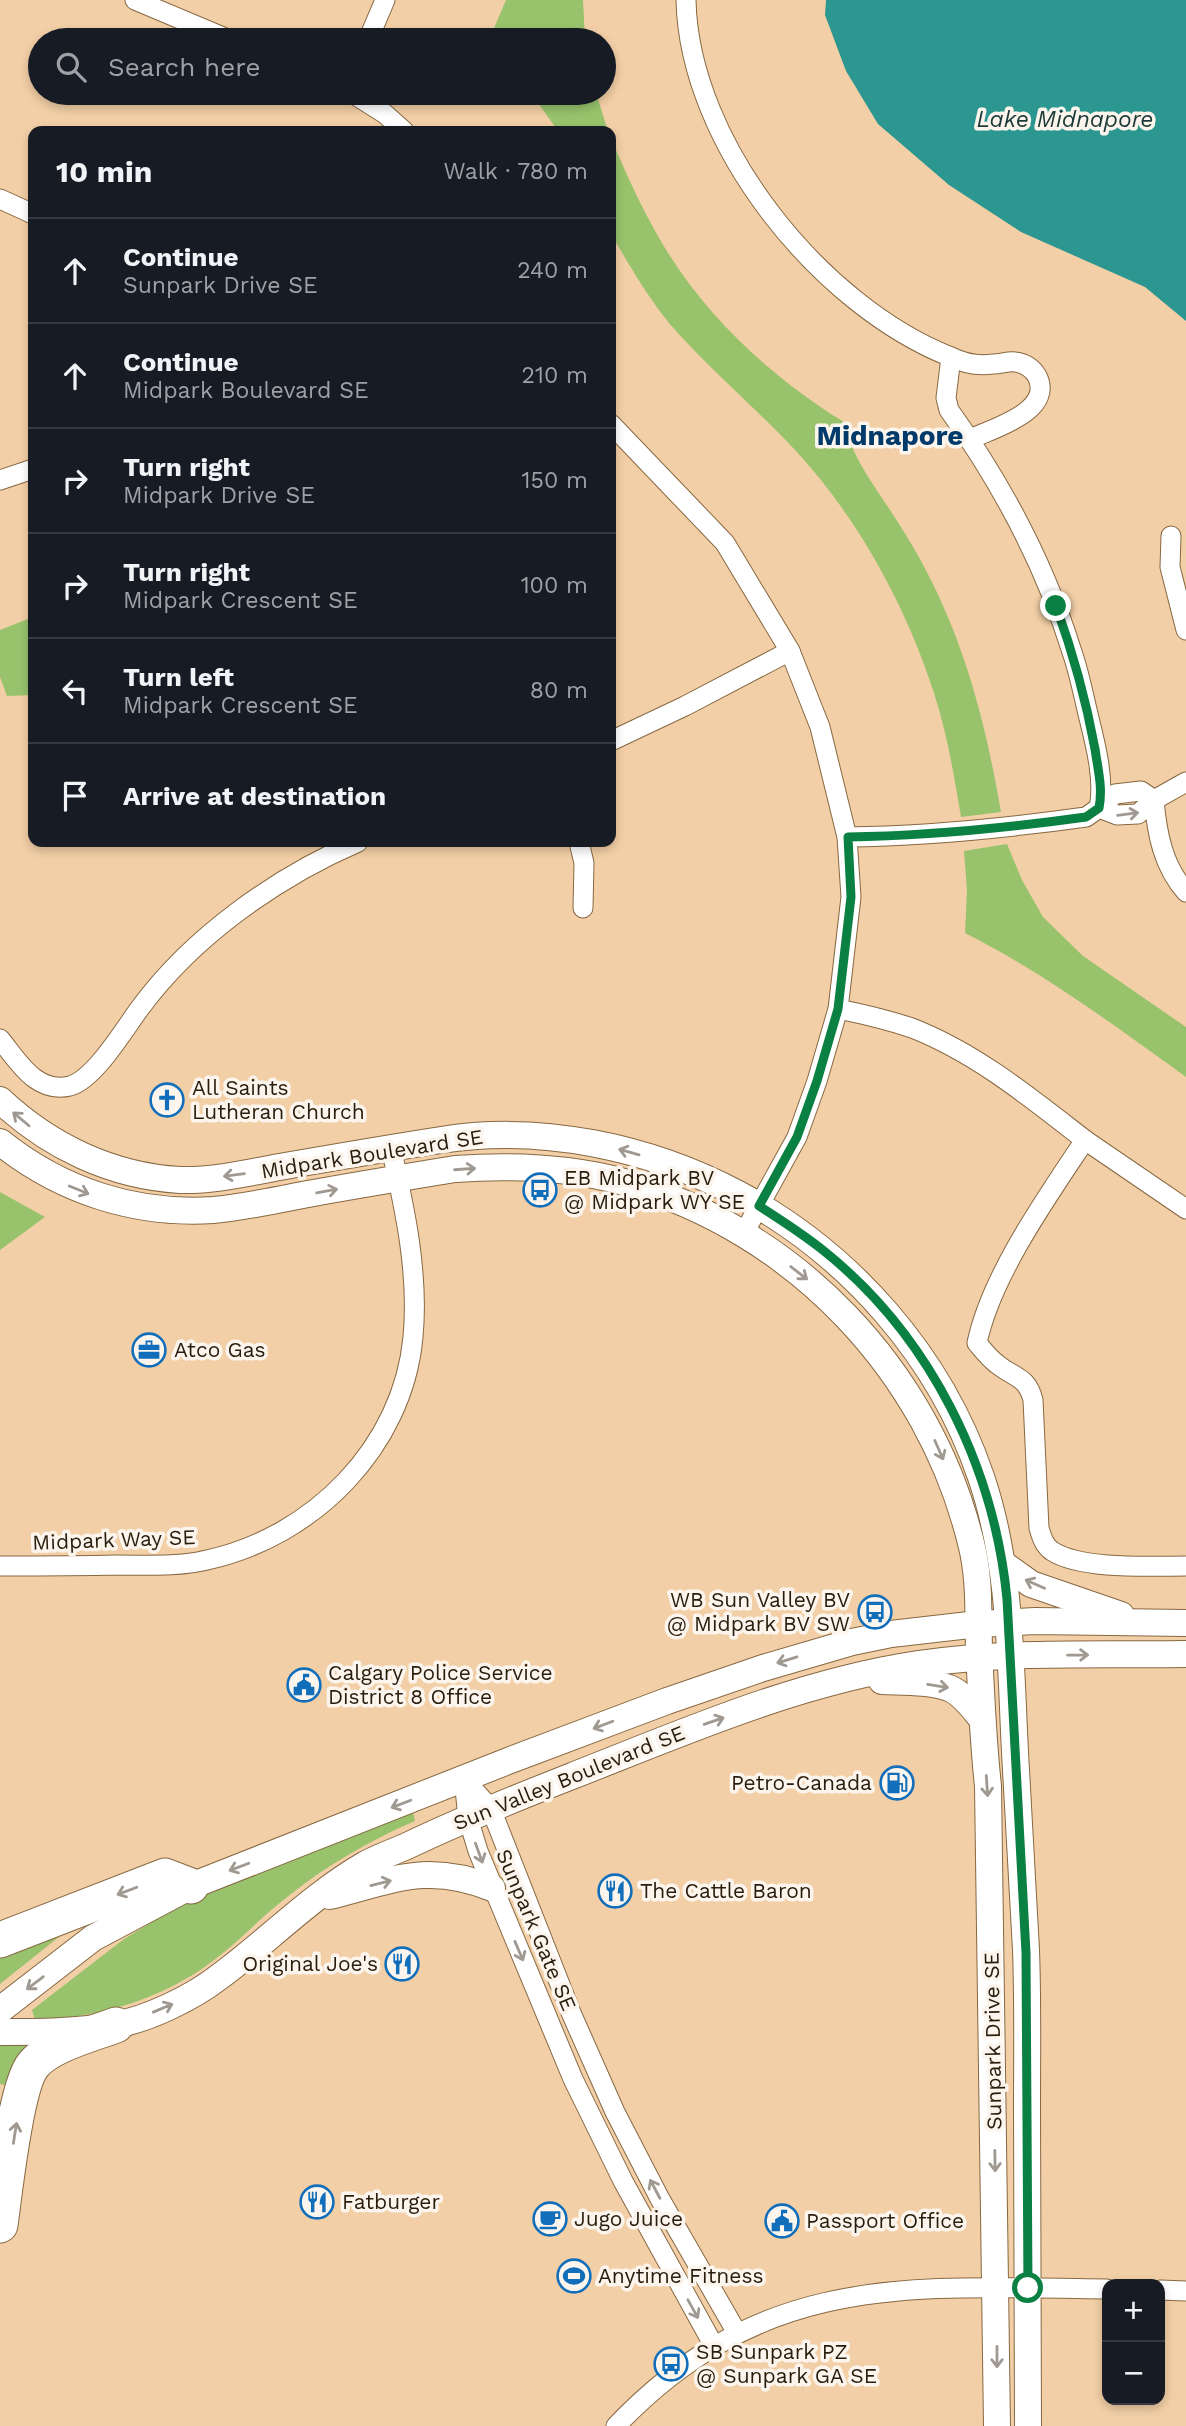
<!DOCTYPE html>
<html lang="en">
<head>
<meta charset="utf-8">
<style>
  body { margin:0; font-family:"Work Sans",sans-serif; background:#242831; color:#f1f3f6 }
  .controls { position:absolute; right:21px; bottom:21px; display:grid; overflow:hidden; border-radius:14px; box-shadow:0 4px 10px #0003 }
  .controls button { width:63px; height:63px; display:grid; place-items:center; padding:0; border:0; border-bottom:2px solid #363941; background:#171b24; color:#f1f3f6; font:35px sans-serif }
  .stop { position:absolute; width:21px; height:21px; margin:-16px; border:5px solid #0b8043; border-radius:50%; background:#fff }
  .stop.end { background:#0b8043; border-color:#fff; box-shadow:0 2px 7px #0008 }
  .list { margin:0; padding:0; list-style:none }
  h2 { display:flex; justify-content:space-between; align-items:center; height:91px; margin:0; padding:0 28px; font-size:30px }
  h2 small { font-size:23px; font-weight:400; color:#9ea1a6 }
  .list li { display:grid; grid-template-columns:46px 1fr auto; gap:21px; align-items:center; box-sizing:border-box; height:105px; padding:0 28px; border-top:2px solid #363941 }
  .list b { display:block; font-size:26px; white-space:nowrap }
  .list p { margin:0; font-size:23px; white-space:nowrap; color:#9ea1a6 }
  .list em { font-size:23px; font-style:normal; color:#9ea1a6 }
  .icon { flex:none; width:38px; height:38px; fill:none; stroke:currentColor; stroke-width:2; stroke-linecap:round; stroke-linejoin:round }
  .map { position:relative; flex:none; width:1186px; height:2426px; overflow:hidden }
  .search { position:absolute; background:#171b24; box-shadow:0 4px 10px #0003; left:28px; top:28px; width:588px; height:77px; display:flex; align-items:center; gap:18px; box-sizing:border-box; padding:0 24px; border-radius:38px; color:#9ea1a6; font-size:26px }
  .panel { position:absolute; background:#171b24; box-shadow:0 4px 10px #0003; left:28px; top:126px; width:588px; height:721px; border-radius:14px }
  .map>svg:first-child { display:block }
  .green { fill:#98c36c }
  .water { fill:#2c9691 }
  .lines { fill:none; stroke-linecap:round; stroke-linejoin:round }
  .street-casing { stroke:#876842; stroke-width:21 }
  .secondary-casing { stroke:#876842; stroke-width:28 }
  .highway-casing { stroke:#876842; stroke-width:37 }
  .street { stroke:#fff; stroke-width:19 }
  .secondary { stroke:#fff; stroke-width:26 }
  .highway { stroke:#fff; stroke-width:35 }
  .oneway { stroke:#9f9992 }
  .route { stroke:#0b8043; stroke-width:9 }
  .labels { text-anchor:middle; stroke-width:7; stroke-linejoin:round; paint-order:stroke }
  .poi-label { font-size:21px; fill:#291c0c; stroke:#fcf5ed; text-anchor:start }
  .street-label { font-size:21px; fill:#291c0c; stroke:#fcf5ed }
  .water-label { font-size:23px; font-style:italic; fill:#1a3937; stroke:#fcf5ed }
  .district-label { font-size:28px; font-weight:bold; fill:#003a6a; stroke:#fcf5ed }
</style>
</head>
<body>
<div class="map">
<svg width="1186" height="2426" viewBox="0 0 1186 2426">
  <rect width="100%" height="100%" fill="#f2cfa6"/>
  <g class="green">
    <path d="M 506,0 L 583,0 L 585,40 L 489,40 Z"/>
    <path d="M 531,93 L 596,93 L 608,131 L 558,131 Z"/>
    <path d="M 611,138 C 626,174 642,209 662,243 C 705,316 772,378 844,422 C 851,453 867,475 884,501 C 902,528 919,555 933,584 C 969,658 987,731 1001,812 L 961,817 C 954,775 947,733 934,693 C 906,606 858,518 796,451 C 755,407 708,368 669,323 C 648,297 631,268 614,239 L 611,233 Z"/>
    <path d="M 33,617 L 33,695 L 7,696 L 0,677 L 0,630 Z"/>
    <path d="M 1007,844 L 1022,880 L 1043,917 L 1083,956 L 1186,1027 L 1186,1077 C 1114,1025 1044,973 965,933 L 967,891 L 964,851 Z"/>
    <path d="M 0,1192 L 45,1217 L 0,1250 Z"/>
    <path d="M 413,1812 L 415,1821 C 371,1840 329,1864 291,1894 C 264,1914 241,1940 214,1960 C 164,1999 98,2018 35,2020 L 32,2010 L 124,1939 L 185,1902 Z"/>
    <path d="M 55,1928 L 60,1936 L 0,1984 L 0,1949 Z"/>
    <path d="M 26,2042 L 30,2050 L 10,2086 L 0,2084 L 0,2043 Z"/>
  </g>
  <path class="water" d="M 826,0 L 1186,0 L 1186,321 L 1145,287 L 1021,232 L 949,185 L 878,124 L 846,71 L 825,15 Z"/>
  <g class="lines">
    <defs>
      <g id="street">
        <path d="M 135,0 L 230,40"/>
        <path d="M 686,0 C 689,144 821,306 951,357 L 946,398 L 949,410 C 1002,484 1045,565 1072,652 C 1079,672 1083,693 1088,714 C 1095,743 1105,779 1099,808 L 1086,817 C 1007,828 928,836 847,837"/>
        <path d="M 368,40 L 385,0"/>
        <path d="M 352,93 L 385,114 L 404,131"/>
        <path d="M 0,199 L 33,214"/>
        <path d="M 951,357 C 965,364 978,366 993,364 C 1001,364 1008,361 1015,362 C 1024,363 1032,368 1037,376 C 1055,411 992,429 970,439"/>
        <path d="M 611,424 L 725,543 L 790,651 L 820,727 L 847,837 L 851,897 L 838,1009 L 817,1081 L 797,1137 L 744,1233"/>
        <path d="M 0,480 L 33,469"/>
        <path d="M 1171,536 L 1170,567 L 1186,630"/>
        <path d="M 611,741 L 685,706 L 790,651"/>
        <path d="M 1186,782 L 1154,800 L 1138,814 L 1117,815 L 1099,808 L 1115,794 L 1141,791 L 1154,800 C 1157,834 1163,866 1186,892"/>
        <path d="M 579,842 L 584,863 L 583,908"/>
        <path d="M 838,1009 C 863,1014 888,1020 912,1028 C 976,1053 1031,1098 1085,1140"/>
        <path d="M 0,1039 C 18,1061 36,1094 70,1086 C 95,1079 125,1028 140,1008 C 193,936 277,877 358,842"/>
        <path d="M 1186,1209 L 1085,1140 C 1047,1197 991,1276 977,1343 C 983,1350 989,1358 997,1364 C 1014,1378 1027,1376 1033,1400 L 1039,1528 C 1042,1538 1044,1545 1052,1551 C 1081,1570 1152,1566 1186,1566"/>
        <path d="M 0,1566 C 39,1566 78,1566 117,1565 C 147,1565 178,1567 207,1560 C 313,1537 403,1447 413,1337 C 419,1274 405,1209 391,1148"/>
        <path d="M 464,1779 L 468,1818 L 478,1851 L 573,2079 L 623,2181 L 714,2346"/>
        <path d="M 464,1779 L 491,1809 L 572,2015 L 615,2112 L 660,2199 L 737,2333"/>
        <path d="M 1160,2290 L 1186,2291"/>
        <path d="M 616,2426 C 764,2271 911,2287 1107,2289"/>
      </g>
      <g id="secondary">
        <path d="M 0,1100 C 49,1146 111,1176 180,1180 C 214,1181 251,1172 285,1166 C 337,1157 389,1148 441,1140 C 541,1124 649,1147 738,1194 C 850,1254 940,1356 981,1477 C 1013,1570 1010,1672 1016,1770 C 1019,1830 1023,1890 1026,1950 C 1028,2002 1027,2055 1027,2108 C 1028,2214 1028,2320 1028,2426"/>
        <path d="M 0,1142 C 61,1191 135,1215 213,1210 C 245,1207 277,1200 308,1194 C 357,1185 406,1177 455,1169 C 512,1165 569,1167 624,1182 C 795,1230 929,1371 971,1543 C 980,1577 978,1614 979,1649 C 981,1695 983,1740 988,1786 L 997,2426"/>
        <path d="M 1003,1564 L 1031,1584 L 1121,1615"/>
        <path d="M 882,1681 C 904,1682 929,1681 949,1688 C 962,1693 973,1708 981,1718"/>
        <path d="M 330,1896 C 393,1880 428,1862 492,1888"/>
        <path d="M 0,2010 L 93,1938 L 191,1886 L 508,1761 L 667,1701 L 763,1668 L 852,1642 L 891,1634 L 978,1624 L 1035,1621 L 1186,1623"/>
        <path d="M 0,2032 C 36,2032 79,2032 115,2025 C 148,2019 192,1998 219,1977 C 268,1941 312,1895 366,1864 C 379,1857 393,1852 407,1846 C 461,1820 516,1798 572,1776 C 684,1732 798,1682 918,1664 C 1006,1651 1097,1655 1186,1654"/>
      </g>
      <g id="highway">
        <path d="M 0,1940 L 165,1876 L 191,1886"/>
        <path d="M 0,2225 C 5,2191 15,2088 33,2065 C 49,2045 92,2034 116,2025"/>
      </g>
    </defs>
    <use href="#street" class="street-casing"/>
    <use href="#secondary" class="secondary-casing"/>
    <use href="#highway" class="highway-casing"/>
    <use href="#street" class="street"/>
    <use href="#secondary" class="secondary"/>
    <use href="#highway" class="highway"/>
  </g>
  <defs><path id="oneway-shaft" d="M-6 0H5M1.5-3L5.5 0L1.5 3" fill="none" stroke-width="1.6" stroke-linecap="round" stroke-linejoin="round" transform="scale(1.75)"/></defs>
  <g class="oneway">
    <use href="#oneway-shaft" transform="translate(1128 814) rotate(-7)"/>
    <use href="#oneway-shaft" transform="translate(21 1119) rotate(-140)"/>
    <use href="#oneway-shaft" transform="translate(629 1152) rotate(-164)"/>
    <use href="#oneway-shaft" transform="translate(465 1169) rotate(-4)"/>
    <use href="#oneway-shaft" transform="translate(234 1175) rotate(173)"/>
    <use href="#oneway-shaft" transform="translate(79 1190) rotate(22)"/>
    <use href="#oneway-shaft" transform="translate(327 1191) rotate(-10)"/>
    <use href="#oneway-shaft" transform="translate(799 1273) rotate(38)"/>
    <use href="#oneway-shaft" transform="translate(939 1450) rotate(66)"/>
    <use href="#oneway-shaft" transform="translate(1035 1584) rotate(-156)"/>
    <use href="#oneway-shaft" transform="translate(1078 1655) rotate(-1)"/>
    <use href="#oneway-shaft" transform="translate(787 1660) rotate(163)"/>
    <use href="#oneway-shaft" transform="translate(938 1686) rotate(9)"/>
    <use href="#oneway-shaft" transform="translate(714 1721) rotate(-19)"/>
    <use href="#oneway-shaft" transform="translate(603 1725) rotate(159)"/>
    <use href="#oneway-shaft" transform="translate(987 1786) rotate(86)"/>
    <use href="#oneway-shaft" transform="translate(401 1804) rotate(159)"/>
    <use href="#oneway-shaft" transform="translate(479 1853) rotate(70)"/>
    <use href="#oneway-shaft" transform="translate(239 1867) rotate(159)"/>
    <use href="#oneway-shaft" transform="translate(381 1883) rotate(-14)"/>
    <use href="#oneway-shaft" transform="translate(127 1891) rotate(159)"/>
    <use href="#oneway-shaft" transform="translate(519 1951) rotate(67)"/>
    <use href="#oneway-shaft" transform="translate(35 1983) rotate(143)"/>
    <use href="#oneway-shaft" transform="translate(163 2008) rotate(-23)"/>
    <use href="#oneway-shaft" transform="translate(15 2133) rotate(-81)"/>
    <use href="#oneway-shaft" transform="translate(995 2161) rotate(89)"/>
    <use href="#oneway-shaft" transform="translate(655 2189) rotate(-118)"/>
    <use href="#oneway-shaft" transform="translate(693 2309) rotate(61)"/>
    <use href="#oneway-shaft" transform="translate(997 2357) rotate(90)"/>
  </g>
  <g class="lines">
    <path class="route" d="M 1028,2288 L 1026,1953 L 1007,1599 C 994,1466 930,1336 824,1251 C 804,1235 781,1220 759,1206 L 797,1137 L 817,1081 L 838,1009 L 851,897 L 848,837 C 928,836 1007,828 1086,817 L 1099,808 C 1103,788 1098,770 1095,749 C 1086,700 1073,653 1056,606"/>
  </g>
  <defs>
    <symbol id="church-ring" viewBox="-11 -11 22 22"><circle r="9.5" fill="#fcf5ed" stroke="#116ebb" stroke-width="1.5"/><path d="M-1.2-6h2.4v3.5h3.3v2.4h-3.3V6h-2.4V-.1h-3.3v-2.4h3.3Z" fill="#116ebb"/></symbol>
    <symbol id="bus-ring" viewBox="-11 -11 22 22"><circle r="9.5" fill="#fcf5ed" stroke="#116ebb" stroke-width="1.5"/><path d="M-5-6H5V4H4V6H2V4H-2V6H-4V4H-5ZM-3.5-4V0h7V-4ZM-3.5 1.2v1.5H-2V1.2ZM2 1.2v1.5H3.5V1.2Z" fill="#116ebb"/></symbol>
    <symbol id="office-ring" viewBox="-11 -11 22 22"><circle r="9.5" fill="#fcf5ed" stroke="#116ebb" stroke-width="1.5"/><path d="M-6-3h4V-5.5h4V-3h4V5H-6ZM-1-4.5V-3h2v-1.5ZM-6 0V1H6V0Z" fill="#116ebb"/></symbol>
    <symbol id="civic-ring" viewBox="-11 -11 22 22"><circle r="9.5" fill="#fcf5ed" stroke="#116ebb" stroke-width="1.5"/><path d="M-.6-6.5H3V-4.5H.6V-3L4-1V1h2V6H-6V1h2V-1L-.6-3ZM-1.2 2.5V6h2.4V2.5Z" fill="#116ebb"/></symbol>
    <symbol id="fuel-ring" viewBox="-11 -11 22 22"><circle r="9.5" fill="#fcf5ed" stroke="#116ebb" stroke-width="1.5"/><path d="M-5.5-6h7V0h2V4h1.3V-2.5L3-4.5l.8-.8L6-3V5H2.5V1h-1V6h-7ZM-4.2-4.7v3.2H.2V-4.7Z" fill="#116ebb"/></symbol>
    <symbol id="restaurant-ring" viewBox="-11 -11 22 22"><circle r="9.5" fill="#fcf5ed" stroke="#116ebb" stroke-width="1.5"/><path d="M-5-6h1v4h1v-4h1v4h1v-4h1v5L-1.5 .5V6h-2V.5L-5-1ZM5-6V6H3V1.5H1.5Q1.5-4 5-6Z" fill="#116ebb"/></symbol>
    <symbol id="cafe-ring" viewBox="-11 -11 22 22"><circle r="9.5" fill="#fcf5ed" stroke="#116ebb" stroke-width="1.5"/><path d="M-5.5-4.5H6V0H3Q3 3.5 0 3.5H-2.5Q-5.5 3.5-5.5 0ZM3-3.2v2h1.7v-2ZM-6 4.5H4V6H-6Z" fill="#116ebb"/></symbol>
    <symbol id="stadium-ring" viewBox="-11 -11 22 22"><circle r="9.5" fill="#fcf5ed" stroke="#116ebb" stroke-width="1.5"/><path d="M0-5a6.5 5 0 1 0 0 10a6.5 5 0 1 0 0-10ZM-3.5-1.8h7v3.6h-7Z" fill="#116ebb"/></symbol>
  </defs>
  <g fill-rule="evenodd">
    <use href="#church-ring" x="148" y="1081" width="38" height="38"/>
    <use href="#bus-ring" x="521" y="1171" width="38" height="38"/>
    <use href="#office-ring" x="130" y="1331" width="38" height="38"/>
    <use href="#bus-ring" x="856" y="1593" width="38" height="38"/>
    <use href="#civic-ring" x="285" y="1666" width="38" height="38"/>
    <use href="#fuel-ring" x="878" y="1764" width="38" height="38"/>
    <use href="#restaurant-ring" x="596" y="1872" width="38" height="38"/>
    <use href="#restaurant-ring" x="383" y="1945" width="38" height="38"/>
    <use href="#restaurant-ring" x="298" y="2183" width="38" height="38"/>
    <use href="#cafe-ring" x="531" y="2200" width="38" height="38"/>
    <use href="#civic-ring" x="763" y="2202" width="38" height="38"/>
    <use href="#stadium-ring" x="555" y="2257" width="38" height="38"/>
    <use href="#bus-ring" x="652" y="2345" width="38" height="38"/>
  </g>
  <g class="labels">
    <g class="poi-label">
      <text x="192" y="1095">All Saints<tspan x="192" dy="24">Lutheran Church</tspan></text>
      <text x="564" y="1185">EB Midpark BV<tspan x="564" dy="24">@ Midpark WY SE</tspan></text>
      <text x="174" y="1357">Atco Gas</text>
      <text x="850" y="1607" text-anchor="end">WB Sun Valley BV<tspan x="850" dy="24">@ Midpark BV SW</tspan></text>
      <text x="328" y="1680">Calgary Police Service<tspan x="328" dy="24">District 8 Office</tspan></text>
      <text x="872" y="1790" text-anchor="end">Petro-Canada</text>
      <text x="640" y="1898">The Cattle Baron</text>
      <text x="378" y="1971" text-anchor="end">Original Joe's</text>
      <text x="342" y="2209">Fatburger</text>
      <text x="574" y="2226">Jugo Juice</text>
      <text x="806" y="2228">Passport Office</text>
      <text x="598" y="2283">Anytime Fitness</text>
      <text x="696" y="2359">SB Sunpark PZ<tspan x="696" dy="24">@ Sunpark GA SE</tspan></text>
    </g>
    <g class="street-label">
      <text transform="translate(372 1154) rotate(-9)" y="7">Midpark Boulevard SE</text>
      <text transform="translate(114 1540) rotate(-2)" y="7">Midpark Way SE</text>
      <text transform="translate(569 1778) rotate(-22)" y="7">Sun Valley Boulevard SE</text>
      <text transform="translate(536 1930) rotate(67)" y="7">Sunpark Gate SE</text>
      <text transform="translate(993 2041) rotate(-91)" y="7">Sunpark Drive SE</text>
    </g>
    <g class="water-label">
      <text x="1065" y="127">Lake Midnapore</text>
    </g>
    <g class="district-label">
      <text x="890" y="445">Midnapore</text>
    </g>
  </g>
</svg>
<div class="controls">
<button>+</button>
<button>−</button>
</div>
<div class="stop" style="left:1028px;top:2288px"></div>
<div class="stop end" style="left:1056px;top:606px"></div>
<div class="search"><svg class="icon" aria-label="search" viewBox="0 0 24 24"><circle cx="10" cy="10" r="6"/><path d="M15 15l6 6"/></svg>Search here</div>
<section class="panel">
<h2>10 min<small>Walk · 780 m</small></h2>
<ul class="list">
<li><svg class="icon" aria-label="ahead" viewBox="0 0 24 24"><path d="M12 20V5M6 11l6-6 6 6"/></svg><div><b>Continue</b><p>Sunpark Drive SE</p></div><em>240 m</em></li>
<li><svg class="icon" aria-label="ahead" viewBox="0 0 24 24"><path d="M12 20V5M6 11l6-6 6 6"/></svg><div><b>Continue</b><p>Midpark Boulevard SE</p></div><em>210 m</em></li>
<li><svg class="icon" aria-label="right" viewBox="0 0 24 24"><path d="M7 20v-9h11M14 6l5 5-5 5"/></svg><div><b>Turn right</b><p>Midpark Drive SE</p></div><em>150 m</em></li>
<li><svg class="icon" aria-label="right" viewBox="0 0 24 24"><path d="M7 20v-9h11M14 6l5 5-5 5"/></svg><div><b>Turn right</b><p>Midpark Crescent SE</p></div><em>100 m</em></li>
<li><svg class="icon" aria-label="left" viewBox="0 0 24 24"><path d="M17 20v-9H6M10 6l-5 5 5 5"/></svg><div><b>Turn left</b><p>Midpark Crescent SE</p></div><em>80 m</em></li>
<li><svg class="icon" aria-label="arrive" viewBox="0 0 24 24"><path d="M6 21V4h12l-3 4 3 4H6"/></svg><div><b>Arrive at destination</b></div></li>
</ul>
</section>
</div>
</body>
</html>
